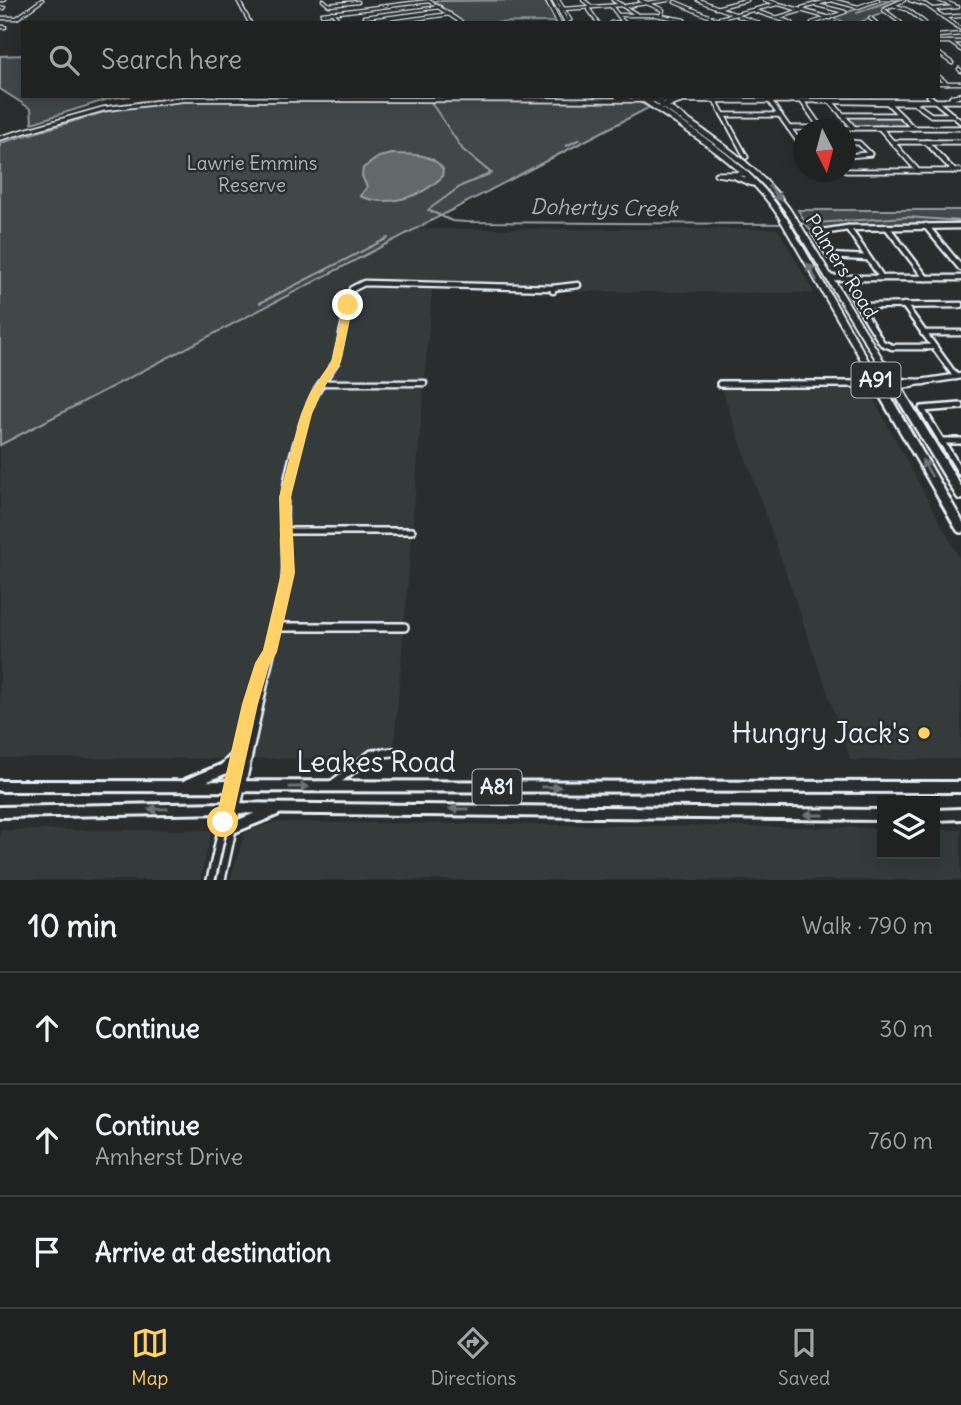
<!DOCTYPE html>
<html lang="en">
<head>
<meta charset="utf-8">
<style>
  body { margin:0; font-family:Delius,sans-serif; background:#2d2f2f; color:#f1f3f6 }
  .controls { position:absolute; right:21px; bottom:21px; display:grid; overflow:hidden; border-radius:0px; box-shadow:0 4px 18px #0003 }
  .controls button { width:63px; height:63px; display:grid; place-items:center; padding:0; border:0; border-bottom:2px solid #3d3f40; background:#202222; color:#f1f3f6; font:35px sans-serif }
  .compass { position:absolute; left:793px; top:119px; width:63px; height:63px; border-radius:50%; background:#202222; box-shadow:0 4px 18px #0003; rotate:174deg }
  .stop { position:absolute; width:21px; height:21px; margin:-16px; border:5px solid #ffd166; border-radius:50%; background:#fff }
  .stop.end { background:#ffd166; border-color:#fff; box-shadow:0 2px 7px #0008 }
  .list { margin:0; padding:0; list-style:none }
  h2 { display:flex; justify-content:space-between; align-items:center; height:91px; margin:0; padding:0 28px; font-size:30px }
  h2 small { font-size:23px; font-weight:400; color:#a2a4a5 }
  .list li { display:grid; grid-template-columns:46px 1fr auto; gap:21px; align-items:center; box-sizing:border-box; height:112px; padding:0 28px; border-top:2px solid #3d3f40 }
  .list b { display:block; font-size:26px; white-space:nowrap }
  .list p { margin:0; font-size:23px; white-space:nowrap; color:#a2a4a5 }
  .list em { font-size:23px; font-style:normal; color:#a2a4a5 }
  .icon { flex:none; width:38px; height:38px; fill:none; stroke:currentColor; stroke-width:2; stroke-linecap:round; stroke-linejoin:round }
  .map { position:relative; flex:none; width:961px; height:880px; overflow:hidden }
  .search { position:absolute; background:#202222; box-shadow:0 4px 18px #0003; left:21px; right:21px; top:21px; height:77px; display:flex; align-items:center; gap:18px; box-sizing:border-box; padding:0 24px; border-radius:0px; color:#a2a4a5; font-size:26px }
  .sheet { height:427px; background:#202222 }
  nav { display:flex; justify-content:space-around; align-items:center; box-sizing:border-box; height:98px; border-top:2px solid #3d3f40; background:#202222; font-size:19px; color:#a2a4a5 }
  nav a { display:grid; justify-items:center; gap:4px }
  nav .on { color:#ffd166 }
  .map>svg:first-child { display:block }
  .built { fill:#363a3b }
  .green { fill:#424648; stroke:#959ca0; stroke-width:2 }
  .water { fill:#63686b; stroke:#989fa3; stroke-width:2 }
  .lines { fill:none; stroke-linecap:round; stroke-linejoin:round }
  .stream { stroke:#989fa3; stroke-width:2 }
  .minor-far4-casing { stroke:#e8f1f8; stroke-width:5 }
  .minor-far3-casing { stroke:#e8f1f8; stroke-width:7 }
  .minor-far2-casing { stroke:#e8f1f8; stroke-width:9 }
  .minor-far1-casing { stroke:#e8f1f8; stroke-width:10 }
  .minor-casing { stroke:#e8f1f8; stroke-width:12 }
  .major-casing { stroke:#e8f1f8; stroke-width:7 }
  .highway-far4-casing { stroke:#e8f1f8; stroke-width:6 }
  .highway-far3-casing { stroke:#e8f1f8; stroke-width:9 }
  .highway-far2-casing { stroke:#e8f1f8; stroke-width:10 }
  .highway-far1-casing { stroke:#e8f1f8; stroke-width:14 }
  .highway-casing { stroke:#e8f1f8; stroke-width:16 }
  .minor-far4 { stroke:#2a2d2e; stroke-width:2.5 }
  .minor-far3 { stroke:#2a2d2e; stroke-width:3.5 }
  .minor-far2 { stroke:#2a2d2e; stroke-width:4.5 }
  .minor-far1 { stroke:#2a2d2e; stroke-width:5 }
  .minor { stroke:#2a2d2e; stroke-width:7 }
  .major { stroke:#2a2d2e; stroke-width:3.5 }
  .highway-far4 { stroke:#2a2d2e; stroke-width:3.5 }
  .highway-far3 { stroke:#2a2d2e; stroke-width:5 }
  .highway-far2 { stroke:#2a2d2e; stroke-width:6 }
  .highway-far1 { stroke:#2a2d2e; stroke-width:9 }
  .highway { stroke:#2a2d2e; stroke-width:10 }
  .oneway { fill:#6c7275 }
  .route { fill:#ffd166 }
  .poi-dot { fill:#ffd166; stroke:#2a2d2e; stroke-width:2.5 }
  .labels { text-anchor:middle; stroke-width:5; stroke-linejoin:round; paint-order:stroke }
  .far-park-label { font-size:19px; fill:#aeb5ba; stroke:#2a2d2e }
  .far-street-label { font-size:19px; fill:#e8f1f8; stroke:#2a2d2e }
  .far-water-label { font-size:21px; font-style:italic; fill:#acb3b9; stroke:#2a2d2e }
  .shield { fill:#2a2d2e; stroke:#afb6bb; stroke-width:2 }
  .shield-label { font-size:21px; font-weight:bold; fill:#e8f1f8 }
  .near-poi-label { font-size:28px; fill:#e8f1f8; stroke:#2a2d2e; text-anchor:end }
  .near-street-label { font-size:28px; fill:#e8f1f8; stroke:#2a2d2e }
</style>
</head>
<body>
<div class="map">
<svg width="961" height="880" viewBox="0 0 961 880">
  <rect width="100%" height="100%" fill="#2a2d2e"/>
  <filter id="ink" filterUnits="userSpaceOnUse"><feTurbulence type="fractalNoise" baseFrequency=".0143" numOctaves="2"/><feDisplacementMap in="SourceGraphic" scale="14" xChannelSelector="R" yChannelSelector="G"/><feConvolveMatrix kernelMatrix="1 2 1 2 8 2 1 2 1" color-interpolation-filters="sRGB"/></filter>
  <g filter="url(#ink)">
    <g class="built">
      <path d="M 416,229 L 778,229 L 814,293 L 432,290 L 393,759 L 0,758 L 0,445 Z"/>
      <path d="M 718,378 L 862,378 L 961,561 L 961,759 L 851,760 Z"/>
      <path d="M 274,822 L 882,828 L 882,854 L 935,854 L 935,829 L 961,830 L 961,880 L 230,880 L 245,833 Z"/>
      <path d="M 0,830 L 212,830 L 200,880 L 0,880 Z"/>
    </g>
    <g class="green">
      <path d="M 544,0 L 558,22 L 463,23 L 433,1 Z"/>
      <path d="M 880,0 L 902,0 L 883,7 L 891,9 L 888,11 L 858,23 L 840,23 L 842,21 L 832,18 Z"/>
      <path d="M 23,55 L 23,96 L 131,96 L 112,98 L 32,123 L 31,109 L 0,89 L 0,56 Z"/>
      <path d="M 142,101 L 636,101 L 650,107 L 0,445 L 0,143 Z"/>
      <path d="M 845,115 L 900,117 L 910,127 L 855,127 Z"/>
      <path d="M 798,210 L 961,210 L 961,224 L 810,230 Z"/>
    </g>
    <path class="water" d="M 392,154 C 412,155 431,152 443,169 L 442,177 C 422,197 387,208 360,196 L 367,187 L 362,176 L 363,168 L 379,157 Z"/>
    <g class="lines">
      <g class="stream">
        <path d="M 857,13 L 892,0"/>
        <path d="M 833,23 L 836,22"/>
        <path d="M 430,101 L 463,150 L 491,173"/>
        <path d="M 566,146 L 580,139"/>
        <path d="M 492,173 L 461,186 L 428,210 L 452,221 L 466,222 L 783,224"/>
        <path d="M 799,224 L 907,217 L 961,221"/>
        <path d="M 260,303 L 388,238"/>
      </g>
      <defs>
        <g id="minor-far4">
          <path d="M 0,0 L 4,0"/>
          <path d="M 238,0 L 250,23"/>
          <path d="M 323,0 L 329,5 L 358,2"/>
          <path d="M 558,0 L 570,20 L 565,21"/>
          <path d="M 583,0 L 592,7"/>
          <path d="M 613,0 L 636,14"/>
          <path d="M 640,0 L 663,10 L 661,16"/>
          <path d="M 698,0 L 734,14"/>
          <path d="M 764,0 L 830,18"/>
          <path d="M 831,0 L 858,7 L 878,0"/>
          <path d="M 910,0 L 926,5 L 961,29"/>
          <path d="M 939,0 L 955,6"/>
          <path d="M 429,1 L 462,23"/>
          <path d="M 675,2 L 725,23"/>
          <path d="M 893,5 L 908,10 L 925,23"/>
          <path d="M 611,6 L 624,23"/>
          <path d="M 626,6 L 668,0"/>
          <path d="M 0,8 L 4,8"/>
          <path d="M 588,8 L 598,23"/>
          <path d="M 716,8 L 747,0"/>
          <path d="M 802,8 L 831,0"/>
          <path d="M 886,8 L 904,0"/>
          <path d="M 563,9 L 622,5"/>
          <path d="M 933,9 L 958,7"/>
          <path d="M 884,10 L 901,23"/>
          <path d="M 755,11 L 792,23"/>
          <path d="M 332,12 L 341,23"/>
          <path d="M 322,14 L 429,1"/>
          <path d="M 618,15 L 656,15 L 684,20"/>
          <path d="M 738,16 L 758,23"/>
          <path d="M 364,17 L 440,7"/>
          <path d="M 943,17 L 961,16"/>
          <path d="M 0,18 L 17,18 L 42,0"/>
          <path d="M 720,18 L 777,4"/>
          <path d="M 776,18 L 803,10"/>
          <path d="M 870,18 L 876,23"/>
          <path d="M 384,23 L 450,14"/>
          <path d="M 611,23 L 624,22"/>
          <path d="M 636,23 L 645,23"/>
          <path d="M 812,23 L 845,12 L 817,5"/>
          <path d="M 0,27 L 5,27"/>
          <path d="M 938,36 L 961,34"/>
          <path d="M 938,42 L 961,42"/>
          <path d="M 950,42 L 961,50"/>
          <path d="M 938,53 L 952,63"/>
          <path d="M 959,69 L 961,71"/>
          <path d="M 938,76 L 947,83"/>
          <path d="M 938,83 L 961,83"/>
          <path d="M 951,96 L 961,95"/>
        </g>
        <g id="minor-far3">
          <path d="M 929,96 L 961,122"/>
          <path d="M 715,100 L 746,157"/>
          <path d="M 947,100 L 961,95"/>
          <path d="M 729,101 L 788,101"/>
          <path d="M 802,101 L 821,128"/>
          <path d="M 817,101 L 914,103 L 931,115 L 953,115"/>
          <path d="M 771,103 L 804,149"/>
          <path d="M 832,103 L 854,128"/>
          <path d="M 888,103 L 913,128"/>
          <path d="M 723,115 L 780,115"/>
          <path d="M 842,115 L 899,115"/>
          <path d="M 789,128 L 961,128"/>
          <path d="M 880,128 L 918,171"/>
          <path d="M 846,142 L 859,143 L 870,154 L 846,156"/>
          <path d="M 892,142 L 961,142"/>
          <path d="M 926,142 L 954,171"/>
          <path d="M 846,171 L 961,171"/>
          <path d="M 739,177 L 716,174 L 747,174"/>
        </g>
        <g id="minor-far2">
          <path d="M 926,226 L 961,268"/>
          <path d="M 887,227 L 926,278"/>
          <path d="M 848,228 L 882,278"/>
          <path d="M 868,258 L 830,256 L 815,233 L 848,228 L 961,226"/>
          <path d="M 831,278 L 961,278"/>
          <path d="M 553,291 L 553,288 L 578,285"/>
          <path d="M 851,293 L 882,343 L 892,347 L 932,347"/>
          <path d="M 904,305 L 956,377"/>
          <path d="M 861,306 L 961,305"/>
          <path d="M 923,333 L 961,333"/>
          <path d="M 894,381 L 924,382"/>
          <path d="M 322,383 L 424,383"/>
          <path d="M 720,384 L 879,384"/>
          <path d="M 320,385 L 336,362 L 352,289 L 364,283 L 553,288"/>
          <path d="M 901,385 L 961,376"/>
        </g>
        <g id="minor-far1">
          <path d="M 720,384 L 879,384"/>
          <path d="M 897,386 L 912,384"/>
          <path d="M 961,406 L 922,409 L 961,473"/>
          <path d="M 941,441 L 961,441"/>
          <path d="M 285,531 L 412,531"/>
          <path d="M 282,600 C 291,560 281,534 285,497 C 288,468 305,408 321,384"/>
        </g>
        <g id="minor">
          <path d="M 276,627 L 404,627"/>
          <path d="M 333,784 L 372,754 L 393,752"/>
          <path d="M 211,880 L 250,704 L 269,653"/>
          <path d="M 221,880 L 282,598"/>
        </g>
        <path id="major" d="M 0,138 L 103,109 L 186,99 L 961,101"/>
        <g id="highway-far4">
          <path d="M 547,0 L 559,23"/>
          <path d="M 554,0 L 567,23"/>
          <path d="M 624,96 L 629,96"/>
        </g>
        <g id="highway-far3">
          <path d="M 639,96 C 690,131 753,167 785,222"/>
          <path d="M 650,96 C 702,133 762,166 795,222"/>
          <path d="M 618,97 L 629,96"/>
          <path d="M 662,106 L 681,100"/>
          <path d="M 737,177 L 752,183"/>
        </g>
        <g id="highway-far2">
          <path d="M 784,220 L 879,385"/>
          <path d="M 794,220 L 895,385"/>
        </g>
        <g id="highway-far1">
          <path d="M 878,384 L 961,528"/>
          <path d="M 894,384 L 961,495"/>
        </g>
        <g id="highway">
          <path d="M 188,784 L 224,769 L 238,756"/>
          <path d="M 0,786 L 961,787"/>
          <path d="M 0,812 L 226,808 L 882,815"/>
          <path d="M 935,815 L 961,814"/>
          <path d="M 232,828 L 276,810"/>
        </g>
      </defs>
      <use href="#minor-far4" class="minor-far4-casing"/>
      <use href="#minor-far3" class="minor-far3-casing"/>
      <use href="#minor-far2" class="minor-far2-casing"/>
      <use href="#minor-far1" class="minor-far1-casing"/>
      <use href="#minor" class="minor-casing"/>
      <use href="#major" class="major-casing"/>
      <use href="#highway-far4" class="highway-far4-casing"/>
      <use href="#highway-far3" class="highway-far3-casing"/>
      <use href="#highway-far2" class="highway-far2-casing"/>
      <use href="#highway-far1" class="highway-far1-casing"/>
      <use href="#highway" class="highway-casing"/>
      <use href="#minor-far4" class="minor-far4"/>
      <use href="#minor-far3" class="minor-far3"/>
      <use href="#minor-far2" class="minor-far2"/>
      <use href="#minor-far1" class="minor-far1"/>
      <use href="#minor" class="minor"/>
      <use href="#major" class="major"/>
      <use href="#highway-far4" class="highway-far4"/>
      <use href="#highway-far3" class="highway-far3"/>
      <use href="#highway-far2" class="highway-far2"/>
      <use href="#highway-far1" class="highway-far1"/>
      <use href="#highway" class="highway"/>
    </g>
    <defs><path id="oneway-solid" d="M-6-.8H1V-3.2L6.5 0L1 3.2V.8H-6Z" transform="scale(1.75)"/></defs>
    <g class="oneway">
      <use href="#oneway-solid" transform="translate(775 193) rotate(49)"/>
      <use href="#oneway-solid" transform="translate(812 272) rotate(-118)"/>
      <use href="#oneway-solid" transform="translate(927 468) rotate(-120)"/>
      <use href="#oneway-solid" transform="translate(299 787)"/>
      <use href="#oneway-solid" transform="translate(551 787)"/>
      <use href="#oneway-solid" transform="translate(158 809) rotate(179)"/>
      <use href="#oneway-solid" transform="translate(459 809) rotate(-180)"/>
      <use href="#oneway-solid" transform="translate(814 815) rotate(-180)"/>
    </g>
  </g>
  <path class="route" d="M 345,303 L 353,305 L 341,362 L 320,394 L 312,414 L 291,497 L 295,573 L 277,652 L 269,666 L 258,704 L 232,822 L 229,828 L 223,831 L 217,828 L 215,822 L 242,704 L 255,663 L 263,650 L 281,573 L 279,497 L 301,414 L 310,393 L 331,362 Z"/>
  <circle class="poi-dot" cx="924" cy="733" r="7"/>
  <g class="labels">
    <g class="far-park-label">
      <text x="252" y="170">Lawrie Emmins<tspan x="252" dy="22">Reserve</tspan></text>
    </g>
    <g class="far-street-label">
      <text transform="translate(842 266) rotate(58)" y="7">Palmers Road</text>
    </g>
    <g class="far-water-label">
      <text transform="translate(604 208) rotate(1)" y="7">Dohertys Creek</text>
    </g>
    <g class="shield">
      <rect x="851.5" y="362.5" width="49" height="35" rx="5"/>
      <rect x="472.5" y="769.5" width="49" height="35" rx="5"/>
    </g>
    <g class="shield-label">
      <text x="876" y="387">A91</text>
      <text x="497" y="794">A81</text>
    </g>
    <g class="near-poi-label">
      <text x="910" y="743">Hungry Jack's</text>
    </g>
    <g class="near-street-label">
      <text x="376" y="772">Leakes Road</text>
    </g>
  </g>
</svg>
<div class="controls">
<button><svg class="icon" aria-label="layers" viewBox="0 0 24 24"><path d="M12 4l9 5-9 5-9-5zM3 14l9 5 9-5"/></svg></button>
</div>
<svg class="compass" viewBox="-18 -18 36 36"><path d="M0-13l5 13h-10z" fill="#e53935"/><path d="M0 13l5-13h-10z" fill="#a2a4a5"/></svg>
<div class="stop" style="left:223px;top:822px"></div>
<div class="stop end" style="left:348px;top:305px"></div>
<div class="search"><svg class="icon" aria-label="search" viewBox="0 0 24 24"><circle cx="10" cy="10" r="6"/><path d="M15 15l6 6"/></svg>Search here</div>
</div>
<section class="sheet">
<h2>10 min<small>Walk · 790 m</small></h2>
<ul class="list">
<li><svg class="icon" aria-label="ahead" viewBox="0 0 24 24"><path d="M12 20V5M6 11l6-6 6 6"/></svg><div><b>Continue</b></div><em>30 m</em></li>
<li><svg class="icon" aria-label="ahead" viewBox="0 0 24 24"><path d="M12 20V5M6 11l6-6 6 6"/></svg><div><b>Continue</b><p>Amherst Drive</p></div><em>760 m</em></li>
<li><svg class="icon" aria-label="arrive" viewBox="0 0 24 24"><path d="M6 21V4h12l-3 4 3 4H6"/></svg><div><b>Arrive at destination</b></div></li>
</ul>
</section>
<nav>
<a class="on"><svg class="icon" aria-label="map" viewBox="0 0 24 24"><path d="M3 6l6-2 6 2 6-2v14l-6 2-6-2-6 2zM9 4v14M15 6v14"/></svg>Map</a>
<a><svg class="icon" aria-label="directions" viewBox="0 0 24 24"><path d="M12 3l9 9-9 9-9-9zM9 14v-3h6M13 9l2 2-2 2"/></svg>Directions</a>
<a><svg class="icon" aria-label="saved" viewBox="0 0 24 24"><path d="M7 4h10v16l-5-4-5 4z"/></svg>Saved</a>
</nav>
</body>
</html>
